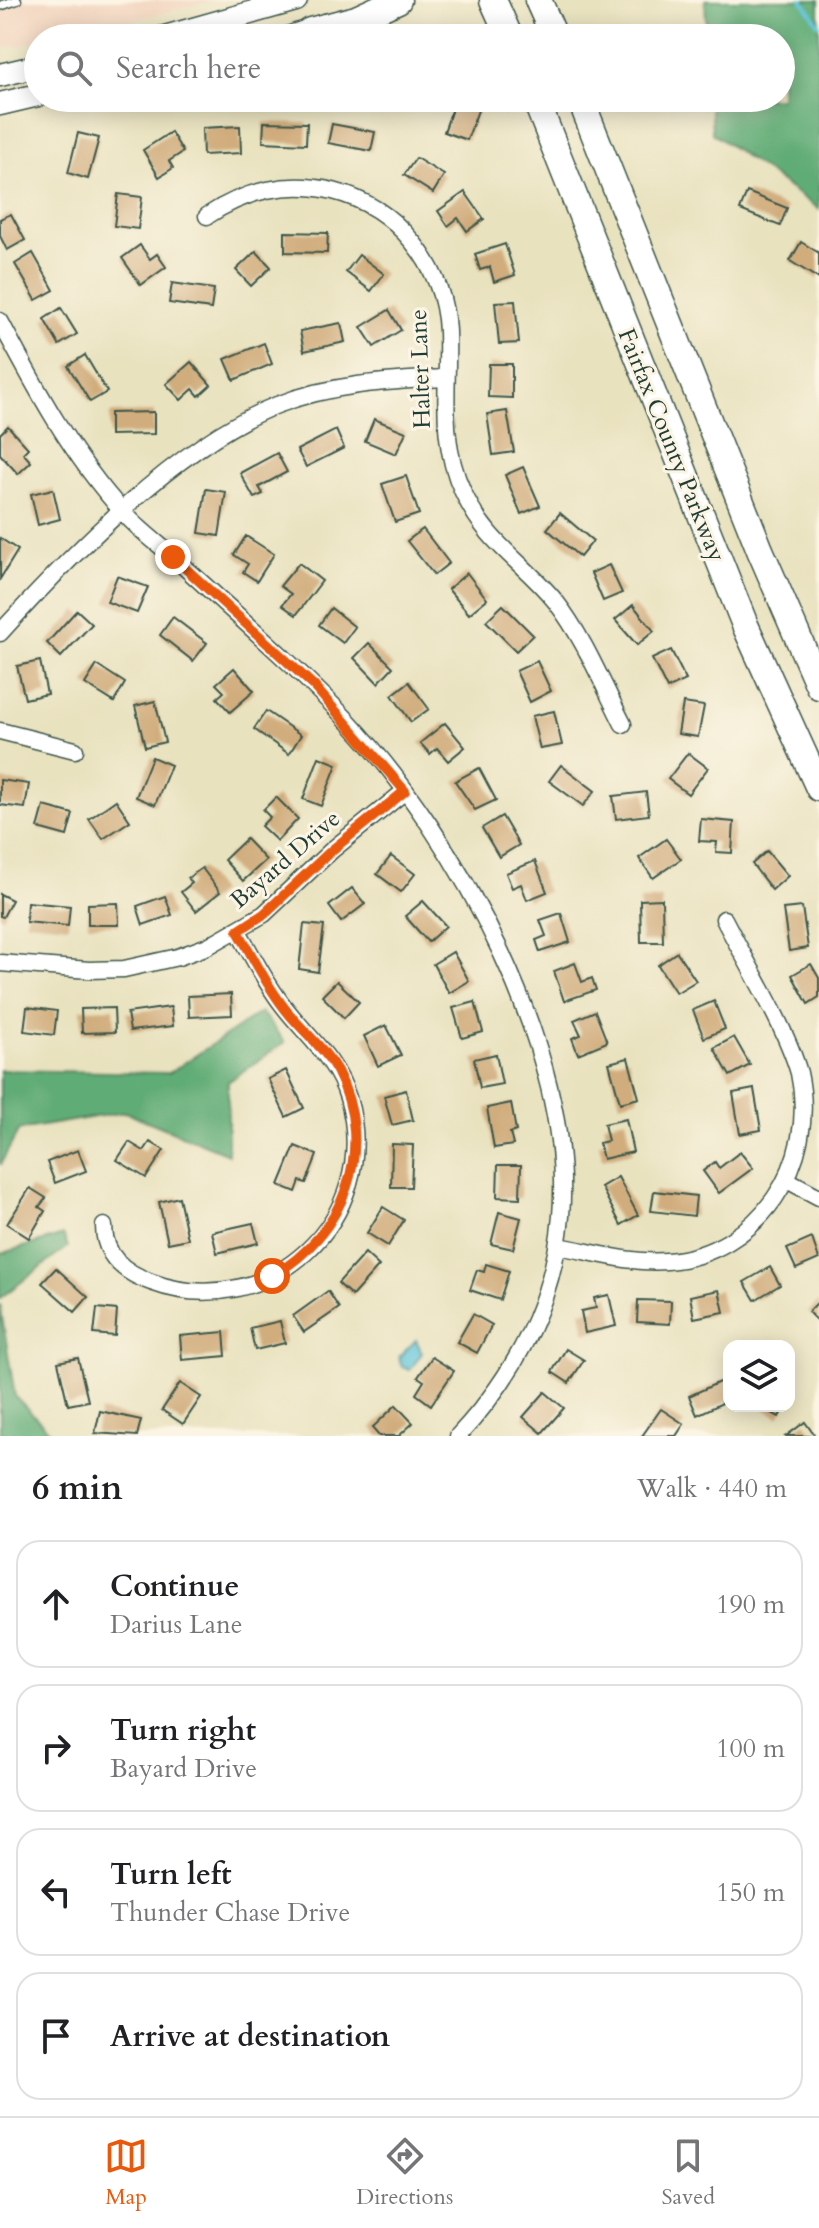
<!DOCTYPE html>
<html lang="en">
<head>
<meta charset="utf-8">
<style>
  body { margin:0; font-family:Cardo,serif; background:#f2f2f2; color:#202124 }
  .controls { position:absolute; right:24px; bottom:24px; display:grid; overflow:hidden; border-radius:16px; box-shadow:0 4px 20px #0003 }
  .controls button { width:72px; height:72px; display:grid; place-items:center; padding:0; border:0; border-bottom:2px solid #e0e0e0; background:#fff; color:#202124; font:40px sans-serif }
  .stop { position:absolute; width:24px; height:24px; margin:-18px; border:6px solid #ea580c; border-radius:50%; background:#fff }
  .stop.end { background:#ea580c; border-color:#fff; box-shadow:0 2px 8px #0008 }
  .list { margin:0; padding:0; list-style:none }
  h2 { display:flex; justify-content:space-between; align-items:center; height:104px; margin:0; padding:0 32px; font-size:34px }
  h2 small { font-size:26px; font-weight:400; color:#757577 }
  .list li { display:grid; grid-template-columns:52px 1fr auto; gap:24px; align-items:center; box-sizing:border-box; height:128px; margin:0 16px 16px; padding:0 16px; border:2px solid #e0e0e0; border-radius:24px }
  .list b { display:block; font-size:30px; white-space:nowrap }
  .list p { margin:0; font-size:26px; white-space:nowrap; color:#757577 }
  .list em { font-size:26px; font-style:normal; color:#757577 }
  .icon { flex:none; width:44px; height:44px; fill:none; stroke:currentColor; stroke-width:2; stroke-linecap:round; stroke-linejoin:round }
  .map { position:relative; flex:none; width:819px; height:1436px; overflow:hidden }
  .search { position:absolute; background:#fff; box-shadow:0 4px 20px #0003; left:24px; right:24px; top:24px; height:88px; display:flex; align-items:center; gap:20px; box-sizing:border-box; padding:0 28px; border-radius:44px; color:#757577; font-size:30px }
  .sheet { height:680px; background:#fff }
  nav { display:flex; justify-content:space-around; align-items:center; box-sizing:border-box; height:112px; border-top:2px solid #e0e0e0; background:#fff; font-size:22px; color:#757577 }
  nav a { display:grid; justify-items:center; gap:4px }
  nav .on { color:#ea580c }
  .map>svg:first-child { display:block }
  .built { fill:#f2d4be }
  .forest { fill:#61ac76; stroke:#407455; stroke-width:2 }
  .water { fill:#5dc4da; stroke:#3e8087; stroke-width:2 }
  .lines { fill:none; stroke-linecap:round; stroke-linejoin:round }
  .stream { stroke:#5dc4da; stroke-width:4 }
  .building { fill:#d1ad7e }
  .service-casing { stroke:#3d5649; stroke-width:11 }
  .minor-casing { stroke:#3d5649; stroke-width:19 }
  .secondary-casing { stroke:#3d5649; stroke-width:25 }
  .trunk-casing { stroke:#3d5649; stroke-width:29 }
  .service { stroke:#fff; stroke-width:8 }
  .minor { stroke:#fff; stroke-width:16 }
  .secondary { stroke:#fff; stroke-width:22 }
  .trunk { stroke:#fff; stroke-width:26 }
  .route { stroke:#ea580c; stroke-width:10 }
  .labels { text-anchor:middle; stroke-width:6; stroke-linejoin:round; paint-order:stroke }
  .street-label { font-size:24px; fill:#1f3d34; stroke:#fcf5e5 }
</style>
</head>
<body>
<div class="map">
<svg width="819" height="1436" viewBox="0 0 819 1436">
  <rect width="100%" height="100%" fill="#fcf5e5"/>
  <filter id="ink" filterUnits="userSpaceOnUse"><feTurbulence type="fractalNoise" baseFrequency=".0125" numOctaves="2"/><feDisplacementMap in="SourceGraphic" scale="16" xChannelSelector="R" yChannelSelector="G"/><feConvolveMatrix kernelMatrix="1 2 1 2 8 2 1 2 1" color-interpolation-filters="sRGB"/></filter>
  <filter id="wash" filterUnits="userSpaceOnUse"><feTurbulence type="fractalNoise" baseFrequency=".006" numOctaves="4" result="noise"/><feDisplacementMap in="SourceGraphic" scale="32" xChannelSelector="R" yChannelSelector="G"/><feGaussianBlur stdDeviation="1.8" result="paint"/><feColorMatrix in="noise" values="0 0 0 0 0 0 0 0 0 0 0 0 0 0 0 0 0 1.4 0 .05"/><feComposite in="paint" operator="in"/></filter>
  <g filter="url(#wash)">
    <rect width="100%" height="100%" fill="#e9e2bf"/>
    <path class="built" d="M 0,0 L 214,0 L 104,28 L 38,38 L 38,41 L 0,50 Z"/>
    <g class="forest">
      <path d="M 705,0 L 819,0 L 819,209 L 712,133 L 710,98 L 781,98 L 781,38 L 707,38 Z"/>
      <path d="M 261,1012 L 285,1042 L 228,1082 L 228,1154 L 125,1112 L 19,1130 L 0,1165 L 0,1070 L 169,1073 Z"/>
      <path d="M 63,1235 L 68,1247 L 0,1298 L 0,1254 Z"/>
      <path d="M 0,1304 L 15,1396 L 54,1436 L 0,1436 Z"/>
    </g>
    <path class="water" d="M 416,1340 L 422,1353 L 410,1370 L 402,1367 L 399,1357 Z"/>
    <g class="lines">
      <path class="stream" d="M 802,0 L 819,24"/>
    </g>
    <g id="blocks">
      <g class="building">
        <path d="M 421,23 L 431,38 L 396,38 Z"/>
        <path d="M 456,98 L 480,105 L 467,140 L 444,132 Z"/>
        <path d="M 264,122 L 307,123 L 306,144 L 263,142 Z"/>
        <path d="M 332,124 L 375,132 L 371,151 L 328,143 Z"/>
        <path d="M 240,126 L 241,153 L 203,155 L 202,128 Z"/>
        <path d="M 171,132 L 183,152 L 169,161 L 173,168 L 159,177 L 143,150 Z"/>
        <path d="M 78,133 L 99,138 L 88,179 L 68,173 Z"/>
        <path d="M 416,158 L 444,175 L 433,193 L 404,175 Z"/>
        <path d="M 465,192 L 484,219 L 467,231 L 458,218 L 448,226 L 438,211 Z"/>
        <path d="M 747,192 L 787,208 L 780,226 L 740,210 Z"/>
        <path d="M 118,194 L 142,197 L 138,229 L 114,226 Z"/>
        <path d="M 11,214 L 25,240 L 7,250 L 0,236 L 0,219 Z"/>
        <path d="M 285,232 L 328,233 L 327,253 L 285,252 Z"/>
        <path d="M 801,242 L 819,253 L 819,279 L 790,261 Z"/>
        <path d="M 505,244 L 515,275 L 494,282 L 490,267 L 480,270 L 475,254 Z"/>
        <path d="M 140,245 L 150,259 L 157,254 L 166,267 L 141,285 L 122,258 Z"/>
        <path d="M 256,251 L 271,267 L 251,286 L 236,270 Z"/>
        <path d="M 33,253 L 54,290 L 36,300 L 15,264 Z"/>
        <path d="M 359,255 L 384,274 L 371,291 L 346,272 Z"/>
        <path d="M 172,283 L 214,289 L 211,309 L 169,303 Z"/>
        <path d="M 515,301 L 519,343 L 499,344 L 495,302 Z"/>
        <path d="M 61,308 L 77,334 L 59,345 L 44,319 Z"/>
        <path d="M 389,310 L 401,330 L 374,347 L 361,327 Z"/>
        <path d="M 341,323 L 345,342 L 304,351 L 300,331 Z"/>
        <path d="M 264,343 L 272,364 L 234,380 L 225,359 Z"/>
        <path d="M 85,355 L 107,392 L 90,402 L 68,366 Z"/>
        <path d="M 191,362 L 211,385 L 199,396 L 193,389 L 181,400 L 166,384 Z"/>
        <path d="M 489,364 L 512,364 L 512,398 L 488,397 Z"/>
        <path d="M 507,411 L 514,452 L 493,455 L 487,414 Z"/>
        <path d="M 154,412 L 154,434 L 110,435 L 110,413 Z"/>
        <path d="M 374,419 L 406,432 L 396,454 L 365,441 Z"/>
        <path d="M 8,426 L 28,448 L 23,453 L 31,462 L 18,474 L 0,454 L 0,434 Z"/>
        <path d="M 336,430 L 344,448 L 306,467 L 297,450 Z"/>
        <path d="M 277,453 L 287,472 L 259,487 L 263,494 L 254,498 L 240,473 Z"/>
        <path d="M 523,467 L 540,506 L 521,514 L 505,475 Z"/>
        <path d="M 406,476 L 419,514 L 395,522 L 382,484 Z"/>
        <path d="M 53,489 L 60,519 L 38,525 L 31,494 Z"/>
        <path d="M 206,489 L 226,492 L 219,536 L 199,533 Z"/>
        <path d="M 560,513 L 593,541 L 580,557 L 547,529 Z"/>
        <path d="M 423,529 L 449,563 L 434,575 L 407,541 Z"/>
        <path d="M 246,536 L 274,554 L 257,581 L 243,572 L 248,564 L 234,555 Z"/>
        <path d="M 0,538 L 18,550 L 0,579 Z"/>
        <path d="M 299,563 L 322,581 L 296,615 L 282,605 L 291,594 L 280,586 Z"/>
        <path d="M 609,565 L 622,593 L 603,601 L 591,573 Z"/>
        <path d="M 467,573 L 487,599 L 469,614 L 448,589 Z"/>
        <path d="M 117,576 L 148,587 L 137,613 L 107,602 Z"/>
        <path d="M 503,605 L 533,635 L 516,651 L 486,621 Z"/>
        <path d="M 633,605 L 654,631 L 637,645 L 615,620 Z"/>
        <path d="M 331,608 L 355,627 L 343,643 L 319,625 Z"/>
        <path d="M 77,610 L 92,624 L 61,657 L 47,643 Z"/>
        <path d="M 173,617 L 207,643 L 193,661 L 160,635 Z"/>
        <path d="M 369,643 L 393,667 L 378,683 L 354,658 Z"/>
        <path d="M 671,650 L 686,680 L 667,689 L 652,659 Z"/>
        <path d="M 40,661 L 47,694 L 25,699 L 17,666 Z"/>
        <path d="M 537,661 L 551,691 L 530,702 L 516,671 Z"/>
        <path d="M 97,665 L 125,683 L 114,702 L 85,684 Z"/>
        <path d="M 234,668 L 254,691 L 230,712 L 217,698 L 224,692 L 216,684 Z"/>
        <path d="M 409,682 L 429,709 L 411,722 L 392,695 Z"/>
        <path d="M 155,701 L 165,742 L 145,747 L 135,706 Z"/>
        <path d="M 683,703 L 704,706 L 698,737 L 678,734 Z"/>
        <path d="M 266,711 L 301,735 L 289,754 L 254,729 Z"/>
        <path d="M 554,711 L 562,745 L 540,749 L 532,716 Z"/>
        <path d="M 445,723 L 465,747 L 448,761 L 437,748 L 430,754 L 420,743 Z"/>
        <path d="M 688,753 L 708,768 L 688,794 L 668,779 Z"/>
        <path d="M 152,757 L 171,765 L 155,805 L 136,797 Z"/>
        <path d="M 319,757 L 337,764 L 321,806 L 303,799 Z"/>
        <path d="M 561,765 L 595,791 L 583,806 L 549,781 Z"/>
        <path d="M 479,768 L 496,800 L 475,810 L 455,781 Z"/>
        <path d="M 0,780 L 29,784 L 25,808 L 0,805 Z"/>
        <path d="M 646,792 L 649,815 L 616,819 L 613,796 Z"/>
        <path d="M 276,797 L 298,819 L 277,841 L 261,826 L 270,817 L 263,810 Z"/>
        <path d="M 116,800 L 130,821 L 103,839 L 89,819 Z"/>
        <path d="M 44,806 L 73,814 L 67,836 L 38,828 Z"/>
        <path d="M 502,816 L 519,845 L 499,857 L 482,828 Z"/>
        <path d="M 701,819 L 734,822 L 732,853 L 716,852 L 717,842 L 699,841 Z"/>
        <path d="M 246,839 L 266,860 L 243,881 L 224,860 Z"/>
        <path d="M 666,839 L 681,859 L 653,878 L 639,858 Z"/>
        <path d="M 767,851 L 788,876 L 772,890 L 752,864 Z"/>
        <path d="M 391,856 L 415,874 L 401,892 L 377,874 Z"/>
        <path d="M 535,861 L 547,892 L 527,900 L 521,884 L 512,888 L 506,873 Z"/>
        <path d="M 202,868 L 220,892 L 196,911 L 181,892 L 192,883 L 188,878 Z"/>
        <path d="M 352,888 L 365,904 L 341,922 L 329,906 Z"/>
        <path d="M 0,894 L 12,900 L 3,917 L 0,916 Z"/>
        <path d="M 165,896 L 172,915 L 143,925 L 137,906 Z"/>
        <path d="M 662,899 L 663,942 L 641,942 L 640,900 Z"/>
        <path d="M 423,901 L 446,926 L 428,942 L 405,916 Z"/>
        <path d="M 27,902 L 70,906 L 68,926 L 26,922 Z"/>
        <path d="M 118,903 L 119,925 L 88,925 L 88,904 Z"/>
        <path d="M 802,907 L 808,948 L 789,951 L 783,909 Z"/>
        <path d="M 561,913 L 570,942 L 540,952 L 536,940 L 546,936 L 540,920 Z"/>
        <path d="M 304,924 L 324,926 L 318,972 L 299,969 Z"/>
        <path d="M 453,952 L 469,981 L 449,993 L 433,964 Z"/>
        <path d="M 677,952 L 696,981 L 676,993 L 658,965 Z"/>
        <path d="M 575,963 L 582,982 L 592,978 L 596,990 L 564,1001 L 554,971 Z"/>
        <path d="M 811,964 L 819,978 L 819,997 L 808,1004 L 792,975 Z"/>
        <path d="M 337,981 L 359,1002 L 344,1018 L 322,996 Z"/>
        <path d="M 231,994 L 232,1015 L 189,1017 L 188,996 Z"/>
        <path d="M 714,1001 L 725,1029 L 704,1038 L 693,1010 Z"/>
        <path d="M 475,1002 L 483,1032 L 462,1038 L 453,1008 Z"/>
        <path d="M 27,1007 L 57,1011 L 54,1035 L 24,1031 Z"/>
        <path d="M 171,1007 L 173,1026 L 130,1031 L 127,1013 Z"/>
        <path d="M 114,1008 L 115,1032 L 82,1033 L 81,1009 Z"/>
        <path d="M 595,1011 L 607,1042 L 578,1054 L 572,1038 L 581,1035 L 574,1020 Z"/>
        <path d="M 386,1025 L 401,1055 L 378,1066 L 364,1036 Z"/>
        <path d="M 734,1037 L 750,1065 L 730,1076 L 714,1048 Z"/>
        <path d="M 496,1054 L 502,1084 L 480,1088 L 474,1059 Z"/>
        <path d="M 628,1058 L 639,1098 L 620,1103 L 609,1063 Z"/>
        <path d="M 286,1070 L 304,1108 L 286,1117 L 268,1079 Z"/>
        <path d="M 754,1089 L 761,1130 L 740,1134 L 733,1093 Z"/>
        <path d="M 406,1090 L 413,1120 L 392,1125 L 384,1096 Z"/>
        <path d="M 511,1103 L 516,1131 L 510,1133 L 513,1145 L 494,1148 L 487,1108 Z"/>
        <path d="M 626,1119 L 633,1152 L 603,1159 L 599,1143 L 608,1141 L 604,1124 Z"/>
        <path d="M 129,1142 L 144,1151 L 150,1142 L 164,1150 L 146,1178 L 117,1160 Z"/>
        <path d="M 392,1144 L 413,1145 L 411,1187 L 391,1187 Z"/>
        <path d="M 295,1146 L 317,1155 L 306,1183 L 300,1181 L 296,1192 L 279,1185 Z"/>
        <path d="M 78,1150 L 86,1171 L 55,1183 L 47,1162 Z"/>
        <path d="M 740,1152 L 753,1168 L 719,1193 L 703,1171 L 715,1162 L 719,1168 Z"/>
        <path d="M 498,1165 L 521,1165 L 520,1198 L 497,1197 Z"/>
        <path d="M 618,1177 L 638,1215 L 621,1225 L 601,1187 Z"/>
        <path d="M 30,1188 L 46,1198 L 39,1207 L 45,1211 L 29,1238 L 7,1224 Z"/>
        <path d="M 654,1191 L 696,1196 L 694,1216 L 651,1211 Z"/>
        <path d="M 179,1197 L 188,1239 L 168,1243 L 159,1202 Z"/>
        <path d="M 383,1207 L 404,1220 L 388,1246 L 367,1233 Z"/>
        <path d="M 499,1212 L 521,1218 L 513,1249 L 491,1244 Z"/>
        <path d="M 253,1223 L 258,1243 L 217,1253 L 212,1232 Z"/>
        <path d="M 812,1238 L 819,1259 L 796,1269 L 787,1249 Z"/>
        <path d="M 365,1253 L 379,1266 L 352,1296 L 338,1283 Z"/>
        <path d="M 486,1264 L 509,1271 L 500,1300 L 470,1290 L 477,1270 L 484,1272 Z"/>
        <path d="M 770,1267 L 780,1285 L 755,1300 L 744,1282 Z"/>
        <path d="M 56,1268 L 88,1297 L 75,1312 L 42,1283 Z"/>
        <path d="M 719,1290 L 724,1312 L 694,1318 L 690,1296 Z"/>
        <path d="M 328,1291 L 339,1308 L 304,1332 L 293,1316 Z"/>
        <path d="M 609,1295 L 616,1326 L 585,1333 L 581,1311 L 596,1308 L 594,1298 Z"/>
        <path d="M 638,1300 L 671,1301 L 670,1324 L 637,1322 Z"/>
        <path d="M 819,1301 L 819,1322 L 808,1312 Z"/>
        <path d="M 97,1308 L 117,1310 L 115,1336 L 94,1334 Z"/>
        <path d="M 473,1314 L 492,1325 L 477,1353 L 457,1342 Z"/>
        <path d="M 280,1321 L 285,1343 L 255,1350 L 250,1328 Z"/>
        <path d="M 224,1332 L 226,1356 L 182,1360 L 180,1336 Z"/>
        <path d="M 566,1349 L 584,1360 L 569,1383 L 552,1372 Z"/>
        <path d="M 432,1357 L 454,1371 L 431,1405 L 416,1394 L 424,1381 L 418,1377 Z"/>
        <path d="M 78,1358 L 88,1401 L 68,1405 L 58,1362 Z"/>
        <path d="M 728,1378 L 729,1400 L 697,1415 L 689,1396 Z"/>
        <path d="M 180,1383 L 201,1397 L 183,1424 L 162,1410 Z"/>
        <path d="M 545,1392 L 564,1408 L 542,1433 L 523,1417 Z"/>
        <path d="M 396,1405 L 413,1423 L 399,1436 L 379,1436 L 372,1428 Z"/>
        <path d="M 759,1406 L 785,1406 L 779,1417 Z"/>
        <path d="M 661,1409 L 684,1424 L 676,1436 L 642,1436 Z"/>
        <path d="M 100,1411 L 141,1420 L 137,1436 L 95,1433 Z"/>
        <path d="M 805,1422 L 815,1436 L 786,1436 Z"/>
      </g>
    </g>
  </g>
  <g filter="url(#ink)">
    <use href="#blocks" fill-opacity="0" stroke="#3d5649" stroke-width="2"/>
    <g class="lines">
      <defs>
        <path id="service" d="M 0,6 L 17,0"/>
        <g id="minor">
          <path d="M 207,216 C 244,191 288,180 333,191 C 397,207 444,265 447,331 C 449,387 438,439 463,492 C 488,546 522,560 556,602 C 584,638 602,683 623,724"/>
          <path d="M 0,321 C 35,387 72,456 123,512 C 139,530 160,545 178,561 C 235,614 295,665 349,722 C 457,838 575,1054 561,1216 C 554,1302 516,1374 458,1436"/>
          <path d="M 0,633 C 70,556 179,443 277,405 C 331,384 388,381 445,378"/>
          <path d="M 0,731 L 75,750"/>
          <path d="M 0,963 L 89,970 L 124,969 L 178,957 L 208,946 L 264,914 L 332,850 L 405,791"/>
          <path d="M 789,1181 L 819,1197"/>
          <path d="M 104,1226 C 104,1256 123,1272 151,1282 C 267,1325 384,1219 348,1098 C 336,1058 306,1036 282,1004 C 265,982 252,955 238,931"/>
          <path d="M 558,1246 C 593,1252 631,1264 667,1261 C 758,1254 819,1163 799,1073 C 786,1027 747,964 724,919"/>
        </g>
        <g id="secondary">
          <path d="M 161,38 L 296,0"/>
          <path d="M 288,38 L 325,25"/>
          <path d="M 0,75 L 38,66"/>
          <path d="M 0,104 L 38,95"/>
        </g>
        <g id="trunk">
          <path d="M 493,0 L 510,38"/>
          <path d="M 538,0 L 555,38"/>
          <path d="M 310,31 L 356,19 L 398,0"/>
          <path d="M 535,98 L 745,625 L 819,788"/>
          <path d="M 580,98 L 760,550 L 819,686"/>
        </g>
      </defs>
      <use href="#service" class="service-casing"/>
      <use href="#minor" class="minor-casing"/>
      <use href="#secondary" class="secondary-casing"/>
      <use href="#trunk" class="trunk-casing"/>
      <use href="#service" class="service"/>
      <use href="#minor" class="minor"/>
      <use href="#secondary" class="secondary"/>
      <use href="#trunk" class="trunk"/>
    </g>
  </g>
  <g class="lines" filter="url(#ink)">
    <path class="route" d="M 173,557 L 314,686 L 405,791 L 332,850 L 264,914 L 238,931 C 254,959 269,990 290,1015 C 306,1034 325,1049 337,1071 C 377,1148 345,1234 272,1276"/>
  </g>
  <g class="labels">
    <g class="street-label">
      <text transform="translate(420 369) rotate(-92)" y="8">Halter Lane</text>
      <text transform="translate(672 445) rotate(68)" y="8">Fairfax County Parkway</text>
      <text transform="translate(285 859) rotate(-41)" y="8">Bayard Drive</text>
    </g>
  </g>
</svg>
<div class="controls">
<button><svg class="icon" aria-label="layers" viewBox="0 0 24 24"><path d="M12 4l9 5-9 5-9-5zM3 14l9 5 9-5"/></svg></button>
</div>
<div class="stop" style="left:272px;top:1276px"></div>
<div class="stop end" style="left:173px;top:557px"></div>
<div class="search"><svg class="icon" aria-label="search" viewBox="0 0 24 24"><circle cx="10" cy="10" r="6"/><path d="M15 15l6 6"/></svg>Search here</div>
</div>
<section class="sheet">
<h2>6 min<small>Walk · 440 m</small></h2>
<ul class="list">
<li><svg class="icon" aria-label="ahead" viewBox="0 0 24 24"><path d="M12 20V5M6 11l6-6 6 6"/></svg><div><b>Continue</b><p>Darius Lane</p></div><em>190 m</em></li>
<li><svg class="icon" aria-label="right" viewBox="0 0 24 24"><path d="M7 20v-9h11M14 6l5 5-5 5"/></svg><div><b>Turn right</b><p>Bayard Drive</p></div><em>100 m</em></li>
<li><svg class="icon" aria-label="left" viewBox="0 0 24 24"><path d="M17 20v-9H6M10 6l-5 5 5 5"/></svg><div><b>Turn left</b><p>Thunder Chase Drive</p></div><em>150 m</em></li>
<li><svg class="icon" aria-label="arrive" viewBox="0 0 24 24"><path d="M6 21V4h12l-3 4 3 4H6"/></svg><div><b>Arrive at destination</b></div></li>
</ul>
</section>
<nav>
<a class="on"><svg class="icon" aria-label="map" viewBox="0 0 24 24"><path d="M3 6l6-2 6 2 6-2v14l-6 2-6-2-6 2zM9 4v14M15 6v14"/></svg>Map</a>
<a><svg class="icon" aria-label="directions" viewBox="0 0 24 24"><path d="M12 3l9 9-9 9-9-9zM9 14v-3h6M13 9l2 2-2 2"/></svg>Directions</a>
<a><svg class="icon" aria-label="saved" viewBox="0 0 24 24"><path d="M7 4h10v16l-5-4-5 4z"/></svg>Saved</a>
</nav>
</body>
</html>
